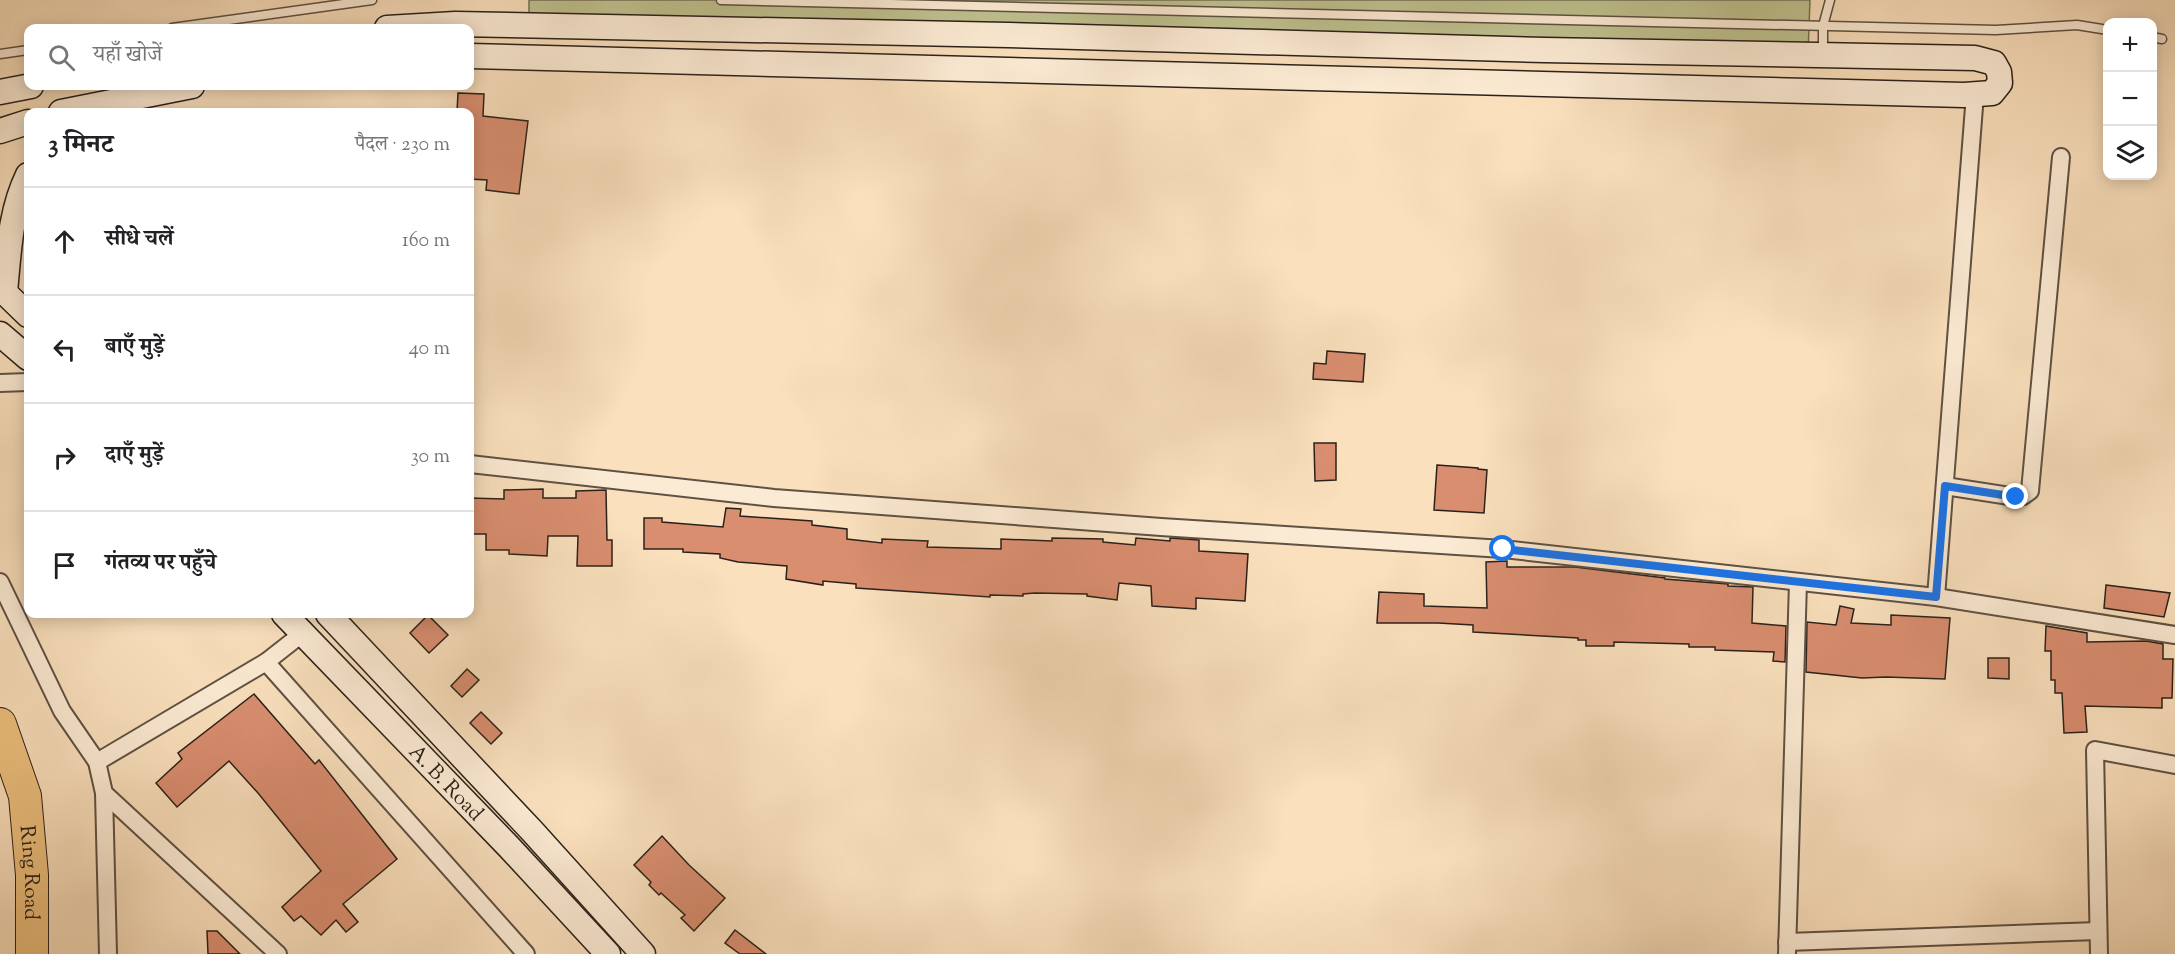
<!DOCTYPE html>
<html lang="hi">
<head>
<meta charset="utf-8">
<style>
  body { margin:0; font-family:"Sorts Mill Goudy","Noto Serif Devanagari",serif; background:#f2f2f2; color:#202124 }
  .controls { position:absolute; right:18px; top:18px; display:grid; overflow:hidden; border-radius:12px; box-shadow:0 3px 15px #0003 }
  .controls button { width:54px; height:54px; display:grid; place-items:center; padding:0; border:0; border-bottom:2px solid #e0e0e0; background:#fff; color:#202124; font:30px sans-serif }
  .stop { position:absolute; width:18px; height:18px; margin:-14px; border:4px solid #1a73e8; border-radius:50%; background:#fff }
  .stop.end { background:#1a73e8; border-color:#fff; box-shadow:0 2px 6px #0008 }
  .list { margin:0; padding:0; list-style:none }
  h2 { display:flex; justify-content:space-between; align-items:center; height:78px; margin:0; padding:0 24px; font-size:26px }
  h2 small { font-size:20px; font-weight:400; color:#757577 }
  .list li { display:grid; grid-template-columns:39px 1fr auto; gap:18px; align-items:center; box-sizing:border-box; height:108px; padding:0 24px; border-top:2px solid #e0e0e0 }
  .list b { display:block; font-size:22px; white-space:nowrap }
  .list em { font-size:20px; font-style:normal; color:#757577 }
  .icon { flex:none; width:33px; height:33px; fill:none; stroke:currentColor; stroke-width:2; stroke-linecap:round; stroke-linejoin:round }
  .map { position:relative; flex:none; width:2175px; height:954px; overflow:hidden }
  .search { position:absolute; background:#fff; box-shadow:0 3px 15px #0003; left:24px; top:24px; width:450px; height:66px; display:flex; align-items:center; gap:15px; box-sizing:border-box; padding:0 21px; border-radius:12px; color:#757577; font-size:22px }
  .panel { position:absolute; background:#fff; box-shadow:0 3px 15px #0003; left:24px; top:108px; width:450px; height:510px; border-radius:12px }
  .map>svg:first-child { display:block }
  .green { fill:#bfc290; stroke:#757255; stroke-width:1.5 }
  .building { fill:#d98e70; stroke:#2b211a; stroke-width:1.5 }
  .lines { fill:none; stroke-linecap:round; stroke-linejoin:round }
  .lane-casing { stroke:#5f5143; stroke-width:11 }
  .street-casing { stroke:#5f5143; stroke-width:20 }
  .secondary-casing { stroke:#2b211a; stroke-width:27 }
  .highway-casing { stroke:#2b211a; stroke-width:34 }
  .lane { stroke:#fcebd4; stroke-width:8 }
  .street { stroke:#fcebd4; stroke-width:16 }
  .secondary { stroke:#fcebd4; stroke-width:24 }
  .highway { stroke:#edc07e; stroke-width:32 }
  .route { stroke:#1a73e8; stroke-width:8 }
  .labels { text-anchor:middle; stroke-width:5; stroke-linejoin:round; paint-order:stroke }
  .street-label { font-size:21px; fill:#2b211a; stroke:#fcebd4 }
</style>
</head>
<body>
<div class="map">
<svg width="2175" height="954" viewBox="0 0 2175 954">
  <rect width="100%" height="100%" fill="#fae0bd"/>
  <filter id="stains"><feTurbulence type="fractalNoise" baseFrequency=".00333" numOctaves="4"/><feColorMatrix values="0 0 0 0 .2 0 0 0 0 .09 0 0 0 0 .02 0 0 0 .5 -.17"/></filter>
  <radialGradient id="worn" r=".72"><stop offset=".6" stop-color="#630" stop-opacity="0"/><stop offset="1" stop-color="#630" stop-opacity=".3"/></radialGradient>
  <path class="green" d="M 529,0 L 1810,0 L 1808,55 L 529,26 Z"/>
  <g class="building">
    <path d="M 458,93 L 484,94 L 483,116 L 528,121 L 519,194 L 486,190 L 487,180 L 470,179 L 470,112 L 457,112 Z"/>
    <path d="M 1327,351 L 1365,354 L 1363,382 L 1313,379 L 1314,363 L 1326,364 Z"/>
    <path d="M 1314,443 L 1336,443 L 1336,480 L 1315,481 Z"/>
    <path d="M 1437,465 L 1478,468 L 1478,469 L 1487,470 L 1484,513 L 1434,510 Z"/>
    <path d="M 543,489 L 543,498 L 576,498 L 576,491 L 606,490 L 607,540 L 612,540 L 612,566 L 577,566 L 578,536 L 548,536 L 547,556 L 509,554 L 509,550 L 486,550 L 486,534 L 470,534 L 470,498 L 504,499 L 504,490 Z"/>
    <path d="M 726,508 L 741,509 L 740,516 L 812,521 L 812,525 L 847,529 L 847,539 L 882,543 L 882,539 L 928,541 L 927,547 L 1001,549 L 1001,539 L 1052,541 L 1052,538 L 1103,539 L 1103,542 L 1135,545 L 1136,538 L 1170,541 L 1170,538 L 1199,540 L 1199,551 L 1248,554 L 1245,601 L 1196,598 L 1196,609 L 1152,606 L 1151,586 L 1119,583 L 1117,600 L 1087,596 L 1087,594 L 1035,593 L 1023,594 L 1023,596 L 990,595 L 990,597 L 856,588 L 856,584 L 823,581 L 823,585 L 786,579 L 787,566 L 738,562 L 720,558 L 720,554 L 683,552 L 683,549 L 644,549 L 644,518 L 662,518 L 662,522 L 723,527 Z"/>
    <path d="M 1507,561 L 1507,567 L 1575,567 L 1665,578 L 1665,579 L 1728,584 L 1728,586 L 1753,587 L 1752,623 L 1786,626 L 1785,662 L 1773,661 L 1774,652 L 1715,650 L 1715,647 L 1689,647 L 1689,644 L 1614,642 L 1614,646 L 1586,646 L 1586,640 L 1578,640 L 1578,638 L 1473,632 L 1473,625 L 1438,623 L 1377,623 L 1379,592 L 1424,594 L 1424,606 L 1487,608 L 1486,562 Z"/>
    <path d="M 2106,585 L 2170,593 L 2164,617 L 2104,608 Z"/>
    <path d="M 1840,606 L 1854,609 L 1851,623 L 1891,625 L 1891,615 L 1950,618 L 1945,679 L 1886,677 L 1862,678 L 1806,672 L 1807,622 L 1836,625 Z"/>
    <path d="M 428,615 L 448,635 L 429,653 L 410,633 Z"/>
    <path d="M 2046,626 L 2087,633 L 2087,642 L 2146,641 L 2163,644 L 2163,659 L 2173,659 L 2172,698 L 2162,698 L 2162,708 L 2085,706 L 2087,732 L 2064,733 L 2062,693 L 2055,693 L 2055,680 L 2051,680 L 2051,651 L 2045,651 Z"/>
    <path d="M 1988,658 L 2009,658 L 2009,679 L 1988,678 Z"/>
    <path d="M 467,669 L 479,680 L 462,697 L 451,686 Z"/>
    <path d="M 254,694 L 315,764 L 319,760 L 397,859 L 343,904 L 358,922 L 346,932 L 336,920 L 321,935 L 301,916 L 294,921 L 282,907 L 321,871 L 258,793 L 229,761 L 177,807 L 156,783 L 182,759 L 178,753 Z"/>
    <path d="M 481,712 L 502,733 L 491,744 L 470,723 Z"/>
    <path d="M 662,836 L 689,865 L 725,898 L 694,931 L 681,918 L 685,915 L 661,893 L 659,895 L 649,885 L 651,882 L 634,865 Z"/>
    <path d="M 735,930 L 766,954 L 740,954 L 725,943 Z"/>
    <path d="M 207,931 L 217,931 L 240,954 L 208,954 Z"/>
  </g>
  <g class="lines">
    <defs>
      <g id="lane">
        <path d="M 721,0 L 1996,30 L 2077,25 L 2108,30"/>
        <path d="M 172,28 L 372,0"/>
        <path d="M 2152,37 L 2162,39"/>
        <path d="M 1823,52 L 1823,26 L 1830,0"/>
        <path d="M 0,54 L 28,50"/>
      </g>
      <g id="street">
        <path d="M 0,383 L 28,382"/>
        <path d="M 470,464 L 774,498 L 1161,527 L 1503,549 L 1936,597 L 1975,94"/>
        <path d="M 1945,486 L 2016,497 L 2023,496 L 2030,491 L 2061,157"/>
        <path d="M 0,582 L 62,711 L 97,762 L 104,793 L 278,954"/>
        <path d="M 1936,597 L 2175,635"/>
        <path d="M 266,662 L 303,633"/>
        <path d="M 97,762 L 266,662 L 526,954"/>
        <path d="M 104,793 L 108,954"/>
        <path d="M 1787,942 L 2098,931"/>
        <path d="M 1787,954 L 1798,582"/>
        <path d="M 2099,954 L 2095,750 L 2175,765"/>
      </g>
      <g id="secondary">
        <path d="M 387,28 L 455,24 L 1008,35 L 1545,50 L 1975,58 L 1994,63 L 1999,72 L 2000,83 L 1992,93 L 1964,95 L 470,56"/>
        <path d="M 0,92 L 31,86"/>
        <path d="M 61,112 L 192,86"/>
        <path d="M 0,131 L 28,122"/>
        <path d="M 0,288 L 28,315"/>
        <path d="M 5,292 C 9,251 10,212 28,175"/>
        <path d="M 0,334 L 28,358"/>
        <path id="s1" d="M 284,614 L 509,847 L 608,954"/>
        <path d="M 328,614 L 533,832 L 643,954"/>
      </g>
      <g id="highway">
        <path id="s2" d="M 0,724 L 25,796 L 32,875 L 32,954"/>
      </g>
    </defs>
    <use href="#lane" class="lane-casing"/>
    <use href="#street" class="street-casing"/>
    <use href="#secondary" class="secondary-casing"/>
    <use href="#highway" class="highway-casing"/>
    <use href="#lane" class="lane"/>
    <use href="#street" class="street"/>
    <use href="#secondary" class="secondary"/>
    <use href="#highway" class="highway"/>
  </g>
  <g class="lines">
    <path class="route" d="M 1503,549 L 1936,597 L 1945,486 L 2016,497"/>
  </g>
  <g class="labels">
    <g class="street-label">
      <text dy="7" stroke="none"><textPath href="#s1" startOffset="234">A. B. Road</textPath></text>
      <text dy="7" stroke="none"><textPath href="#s2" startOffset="153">Ring Road</textPath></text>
    </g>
  </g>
  <rect width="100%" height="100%" filter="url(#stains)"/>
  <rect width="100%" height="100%" fill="url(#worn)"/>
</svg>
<div class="controls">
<button>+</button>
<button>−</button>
<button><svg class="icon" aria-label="layers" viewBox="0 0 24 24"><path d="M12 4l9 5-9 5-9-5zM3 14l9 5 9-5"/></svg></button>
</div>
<div class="stop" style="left:1503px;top:549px"></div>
<div class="stop end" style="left:2016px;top:497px"></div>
<div class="search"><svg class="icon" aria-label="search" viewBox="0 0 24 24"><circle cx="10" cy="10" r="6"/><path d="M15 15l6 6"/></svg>यहाँ खोजें</div>
<section class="panel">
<h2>3 मिनट<small>पैदल · 230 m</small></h2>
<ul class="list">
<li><svg class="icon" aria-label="ahead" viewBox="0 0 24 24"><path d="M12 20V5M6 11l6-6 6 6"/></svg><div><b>सीधे चलें</b></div><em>160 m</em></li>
<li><svg class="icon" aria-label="left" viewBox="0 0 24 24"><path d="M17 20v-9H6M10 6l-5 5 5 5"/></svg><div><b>बाएँ मुड़ें</b></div><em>40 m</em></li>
<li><svg class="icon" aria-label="right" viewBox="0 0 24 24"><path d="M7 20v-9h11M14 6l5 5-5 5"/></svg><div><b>दाएँ मुड़ें</b></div><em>30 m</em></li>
<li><svg class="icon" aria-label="arrive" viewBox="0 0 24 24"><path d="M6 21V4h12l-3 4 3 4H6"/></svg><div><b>गंतव्य पर पहुँचे</b></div></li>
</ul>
</section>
</div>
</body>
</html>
